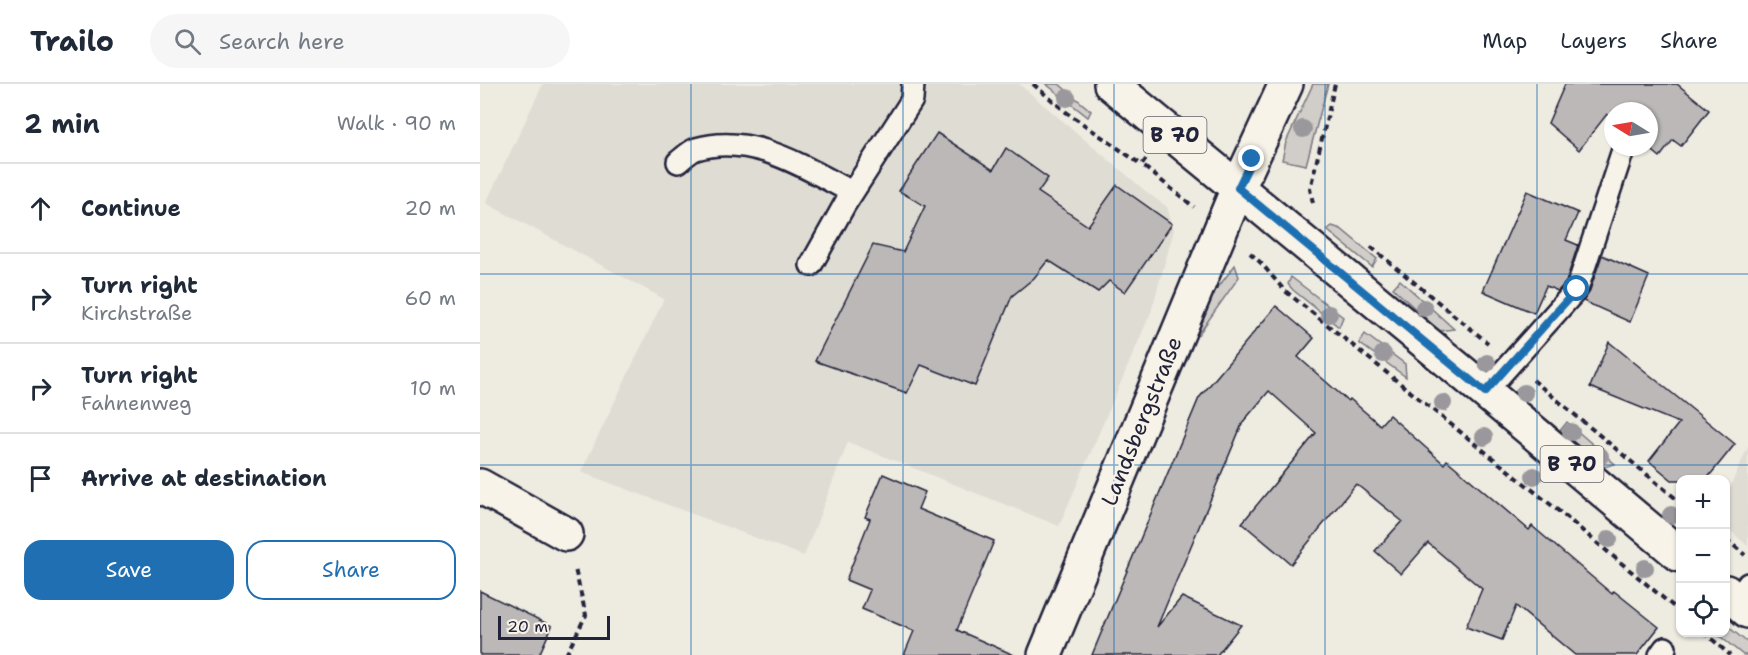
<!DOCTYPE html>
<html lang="en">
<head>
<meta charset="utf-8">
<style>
  body { margin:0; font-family:"Shantell Sans",sans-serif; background:#f6f6f7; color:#1f2937 }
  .controls { position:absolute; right:18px; bottom:18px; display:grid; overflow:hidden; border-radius:12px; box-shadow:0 2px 4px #0004 }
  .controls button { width:54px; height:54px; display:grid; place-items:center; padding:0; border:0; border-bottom:2px solid #e0e1e3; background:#fff; color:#1f2937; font:30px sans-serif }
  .compass { position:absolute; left:1124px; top:18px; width:54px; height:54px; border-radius:50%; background:#fff; box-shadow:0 2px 4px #0004; rotate:281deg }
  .scale { position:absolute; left:18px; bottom:15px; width:112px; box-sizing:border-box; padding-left:6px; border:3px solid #22223b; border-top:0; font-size:16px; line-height:21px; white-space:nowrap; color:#22223b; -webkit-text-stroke:4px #f7f3e8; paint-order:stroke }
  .stop { position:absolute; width:18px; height:18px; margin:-14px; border:4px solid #1f6fb2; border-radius:50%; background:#fff }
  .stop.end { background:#1f6fb2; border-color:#fff; box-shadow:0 2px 6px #0008 }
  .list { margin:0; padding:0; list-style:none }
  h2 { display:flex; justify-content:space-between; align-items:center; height:78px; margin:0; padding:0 24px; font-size:26px }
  h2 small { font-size:20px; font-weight:400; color:#747a83 }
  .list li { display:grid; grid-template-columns:39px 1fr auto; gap:18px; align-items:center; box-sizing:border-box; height:90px; padding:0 24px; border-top:2px solid #e0e1e3 }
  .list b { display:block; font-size:22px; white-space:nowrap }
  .list p { margin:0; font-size:20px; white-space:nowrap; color:#747a83 }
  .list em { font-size:20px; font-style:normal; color:#747a83 }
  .actions { display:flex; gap:12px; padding:18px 24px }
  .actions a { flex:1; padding:14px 0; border:2px solid #1f6fb2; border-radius:18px; text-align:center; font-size:21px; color:#1f6fb2 }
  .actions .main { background:#1f6fb2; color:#fff }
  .icon { flex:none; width:33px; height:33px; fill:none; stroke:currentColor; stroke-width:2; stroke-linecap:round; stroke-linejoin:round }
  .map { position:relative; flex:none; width:1268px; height:571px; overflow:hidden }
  header { display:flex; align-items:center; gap:36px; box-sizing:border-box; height:84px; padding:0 30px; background:#fff; border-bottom:2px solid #e0e1e3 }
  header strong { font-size:28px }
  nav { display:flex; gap:33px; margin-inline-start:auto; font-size:21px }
  .search { width:420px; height:54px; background:#f6f6f7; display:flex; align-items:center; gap:15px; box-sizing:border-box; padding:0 21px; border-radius:33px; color:#747a83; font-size:22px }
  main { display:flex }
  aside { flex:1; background:#fff }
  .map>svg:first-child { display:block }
  .built { fill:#dfdcd4 }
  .green { fill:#d1cdc9; stroke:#7a7882; stroke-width:1.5 }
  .building { fill:#bbb8b7; stroke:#22223b; stroke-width:1.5 }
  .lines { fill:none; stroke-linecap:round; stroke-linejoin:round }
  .lane-casing { stroke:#22223b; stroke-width:26 }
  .street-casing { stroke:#22223b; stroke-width:38 }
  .primary-casing { stroke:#22223b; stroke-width:38 }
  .path { stroke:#22223b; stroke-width:4; stroke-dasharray:6 4.5; stroke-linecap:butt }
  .lane { stroke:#f7f3e8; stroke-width:21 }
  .street { stroke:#f7f3e8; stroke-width:33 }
  .primary { stroke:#f7f3e8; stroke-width:33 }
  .tree { fill:#9b989d }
  .route { stroke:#1f6fb2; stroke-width:8 }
  .grid { fill:none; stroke:#1f6fb2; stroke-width:1.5; stroke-opacity:0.55 }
  .labels { text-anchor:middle; stroke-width:5; stroke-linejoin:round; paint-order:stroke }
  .shield { fill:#f7f3e8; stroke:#62616f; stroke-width:1.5 }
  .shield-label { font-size:21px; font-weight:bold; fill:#22223b }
  .street-label { font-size:22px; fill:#22223b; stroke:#f7f3e8 }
</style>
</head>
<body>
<header>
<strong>Trailo</strong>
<div class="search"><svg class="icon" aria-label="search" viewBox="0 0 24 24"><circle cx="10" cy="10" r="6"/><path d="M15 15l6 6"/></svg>Search here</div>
<nav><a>Map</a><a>Layers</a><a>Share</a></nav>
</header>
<main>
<aside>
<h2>2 min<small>Walk · 90 m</small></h2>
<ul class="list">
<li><svg class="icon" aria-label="ahead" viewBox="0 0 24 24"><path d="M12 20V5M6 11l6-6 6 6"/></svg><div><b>Continue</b></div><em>20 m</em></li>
<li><svg class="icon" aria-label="right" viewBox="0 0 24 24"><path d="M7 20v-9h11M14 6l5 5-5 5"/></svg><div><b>Turn right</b><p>Kirchstraße</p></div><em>60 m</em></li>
<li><svg class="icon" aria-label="right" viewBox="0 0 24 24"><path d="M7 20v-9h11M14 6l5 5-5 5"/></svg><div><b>Turn right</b><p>Fahnenweg</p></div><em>10 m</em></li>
<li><svg class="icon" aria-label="arrive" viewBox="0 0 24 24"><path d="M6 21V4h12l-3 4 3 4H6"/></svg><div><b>Arrive at destination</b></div></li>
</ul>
<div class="actions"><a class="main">Save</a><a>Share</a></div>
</aside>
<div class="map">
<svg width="1268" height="571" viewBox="0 0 1268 571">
  <rect width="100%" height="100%" fill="#eeebe1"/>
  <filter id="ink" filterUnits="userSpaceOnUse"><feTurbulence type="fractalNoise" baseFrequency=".0167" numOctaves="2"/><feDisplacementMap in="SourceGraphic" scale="12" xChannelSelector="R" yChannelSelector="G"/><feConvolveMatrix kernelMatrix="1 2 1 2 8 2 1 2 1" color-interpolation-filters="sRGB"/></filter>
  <g filter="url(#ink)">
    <g class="built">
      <path d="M 63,0 L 539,0 L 669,110 L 687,123 L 694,146 L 671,228 L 579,442 L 368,358 L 324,472 L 101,388 L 184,215 L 6,119 Z"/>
      <path d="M 1268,363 L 1268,462 L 1246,443 L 1246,412 Z"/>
    </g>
    <g class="green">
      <path d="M 566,0 L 579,0 L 611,27 L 608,33 Z"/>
      <path d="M 833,0 L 848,0 L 826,81 L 802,76 L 806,58 Z"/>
      <path d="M 852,142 L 861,145 L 897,175 L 892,183 L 847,146 Z"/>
      <path d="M 755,181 L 759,193 L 718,251 L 714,243 L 733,210 Z"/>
      <path d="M 811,193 L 863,233 L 859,243 L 813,206 L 808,200 Z"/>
      <path d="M 920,196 L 974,245 L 959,247 L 913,204 Z"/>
      <path d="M 885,250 L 925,280 L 926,293 L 879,259 Z"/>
      <path d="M 1087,338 L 1135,380 L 1120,384 L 1079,348 Z"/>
      <path d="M 1246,541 L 1268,559 L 1268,571 L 1263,571 L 1236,549 L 1246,548 Z"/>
    </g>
    <g class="building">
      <path d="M 1085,0 L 1197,0 L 1229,26 L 1201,62 L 1193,56 L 1180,73 L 1168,63 L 1169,27 L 1133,27 L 1133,35 L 1127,30 L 1099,66 L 1068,39 Z"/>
      <path d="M 457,49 L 513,86 L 526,64 L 568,94 L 558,108 L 608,142 L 637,101 L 692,140 L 645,208 L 629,197 L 618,208 L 568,176 L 554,194 L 532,212 L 495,302 L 441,281 L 427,309 L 335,277 L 393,161 L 423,168 L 445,122 L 419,107 Z"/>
      <path d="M 1047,107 L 1098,129 L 1086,156 L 1098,161 L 1086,198 L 1078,207 L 1066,202 L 1054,229 L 1003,207 Z"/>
      <path d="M 1122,171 L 1169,192 L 1150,238 L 1103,217 L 1109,209 Z"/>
      <path d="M 796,222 L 834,254 L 818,273 L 868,317 L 870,315 L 900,341 L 909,331 L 964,380 L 967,376 L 1049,446 L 1052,442 L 1132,510 L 1134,507 L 1179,543 L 1157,571 L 1095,571 L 1036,522 L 1022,556 L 986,543 L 1002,505 L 948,459 L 921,490 L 895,467 L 922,437 L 876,400 L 811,480 L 762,439 L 836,349 L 789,307 L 763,338 L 677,543 L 702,513 L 761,541 L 737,571 L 612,571 L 719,314 Z"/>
      <path d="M 1129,258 L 1255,360 L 1226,396 L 1192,396 L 1169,377 L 1199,339 L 1110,303 Z"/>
      <path d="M 403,390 L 445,408 L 438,425 L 514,457 L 477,546 L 534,571 L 424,571 L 434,547 L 382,525 L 390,506 L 366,496 L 390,435 L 385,433 Z"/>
      <path d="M 0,507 L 72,542 L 59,571 L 0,571 Z"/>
    </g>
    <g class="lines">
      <defs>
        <g id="lane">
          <path d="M 198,78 C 203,74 210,67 216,65 C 272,48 325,84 372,108"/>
          <path d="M 331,181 L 365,120 L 432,16 L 433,0"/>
          <path d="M 1005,308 L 1097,205 L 1142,69"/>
          <path d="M 1259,520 L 1268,500"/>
          <path d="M 1180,571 L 1185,564"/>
        </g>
        <g id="street">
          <path d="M 0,402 L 86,450"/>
          <path d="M 565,571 L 758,104 L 806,0"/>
        </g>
        <g id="primary">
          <path d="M 631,0 L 984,290 L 1200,471"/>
          <path d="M 1246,508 L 1268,527"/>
        </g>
      </defs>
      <use href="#lane" class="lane-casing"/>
      <use href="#street" class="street-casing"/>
      <use href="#primary" class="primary-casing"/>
      <g class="path">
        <path d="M 553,0 L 586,28 L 662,81"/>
        <path d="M 666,75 L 662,81 L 714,123"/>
        <path d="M 833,119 L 830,105 L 855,0"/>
        <path d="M 891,163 L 1008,259"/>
        <path d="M 770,169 L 781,179 L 804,206 L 1086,433 L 1200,528"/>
        <path d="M 1053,296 L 1200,418"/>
        <path d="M 1246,455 L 1265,471"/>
        <path d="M 1224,548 L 1250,571"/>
        <path d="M 86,571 L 106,531 L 95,485"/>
      </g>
      <use href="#lane" class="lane"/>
      <use href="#street" class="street"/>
      <use href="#primary" class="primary"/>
    </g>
    <g class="tree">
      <circle cx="587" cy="14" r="9"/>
      <circle cx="823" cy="45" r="9"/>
      <circle cx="944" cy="224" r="9"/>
      <circle cx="849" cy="230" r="9"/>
      <circle cx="903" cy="270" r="9"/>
      <circle cx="1007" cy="279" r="9"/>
      <circle cx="1044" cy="309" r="9"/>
      <circle cx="963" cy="319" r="9"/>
      <circle cx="1091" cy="348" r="9"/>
      <circle cx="1004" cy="353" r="9"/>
      <circle cx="1120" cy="372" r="9"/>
      <circle cx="1054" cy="392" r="9"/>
      <circle cx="1191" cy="431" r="9"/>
      <circle cx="1129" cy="455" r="9"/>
      <circle cx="1165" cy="484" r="9"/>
    </g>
  </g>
  <g class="lines" filter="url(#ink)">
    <path class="route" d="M 772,75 L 758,104 L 1005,308 L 1097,205"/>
  </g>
  <path class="grid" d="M 211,0 L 211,571M 423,0 L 423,571M 634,0 L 634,571M 845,0 L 845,571M 1057,0 L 1057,571M 0,190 L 1268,190M 0,381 L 1268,381"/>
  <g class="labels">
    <g class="shield">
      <rect x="663.5" y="33" width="63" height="36" rx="4.5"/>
      <rect x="1060.5" y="362" width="63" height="36" rx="4.5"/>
    </g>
    <g class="shield-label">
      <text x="695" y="58">B 70</text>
      <text x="1092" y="387">B 70</text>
    </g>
    <g class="street-label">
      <text transform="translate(661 337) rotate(-68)" y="8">Landsbergstraße</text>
    </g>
  </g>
</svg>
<div class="controls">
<button>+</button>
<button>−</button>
<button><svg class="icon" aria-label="locate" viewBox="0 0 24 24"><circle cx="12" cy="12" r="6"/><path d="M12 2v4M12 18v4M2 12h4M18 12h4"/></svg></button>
</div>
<svg class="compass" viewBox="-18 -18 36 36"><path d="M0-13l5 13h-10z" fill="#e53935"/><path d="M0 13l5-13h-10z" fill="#747a83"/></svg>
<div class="scale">20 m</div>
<div class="stop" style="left:1097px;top:205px"></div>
<div class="stop end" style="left:772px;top:75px"></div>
</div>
</main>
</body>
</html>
